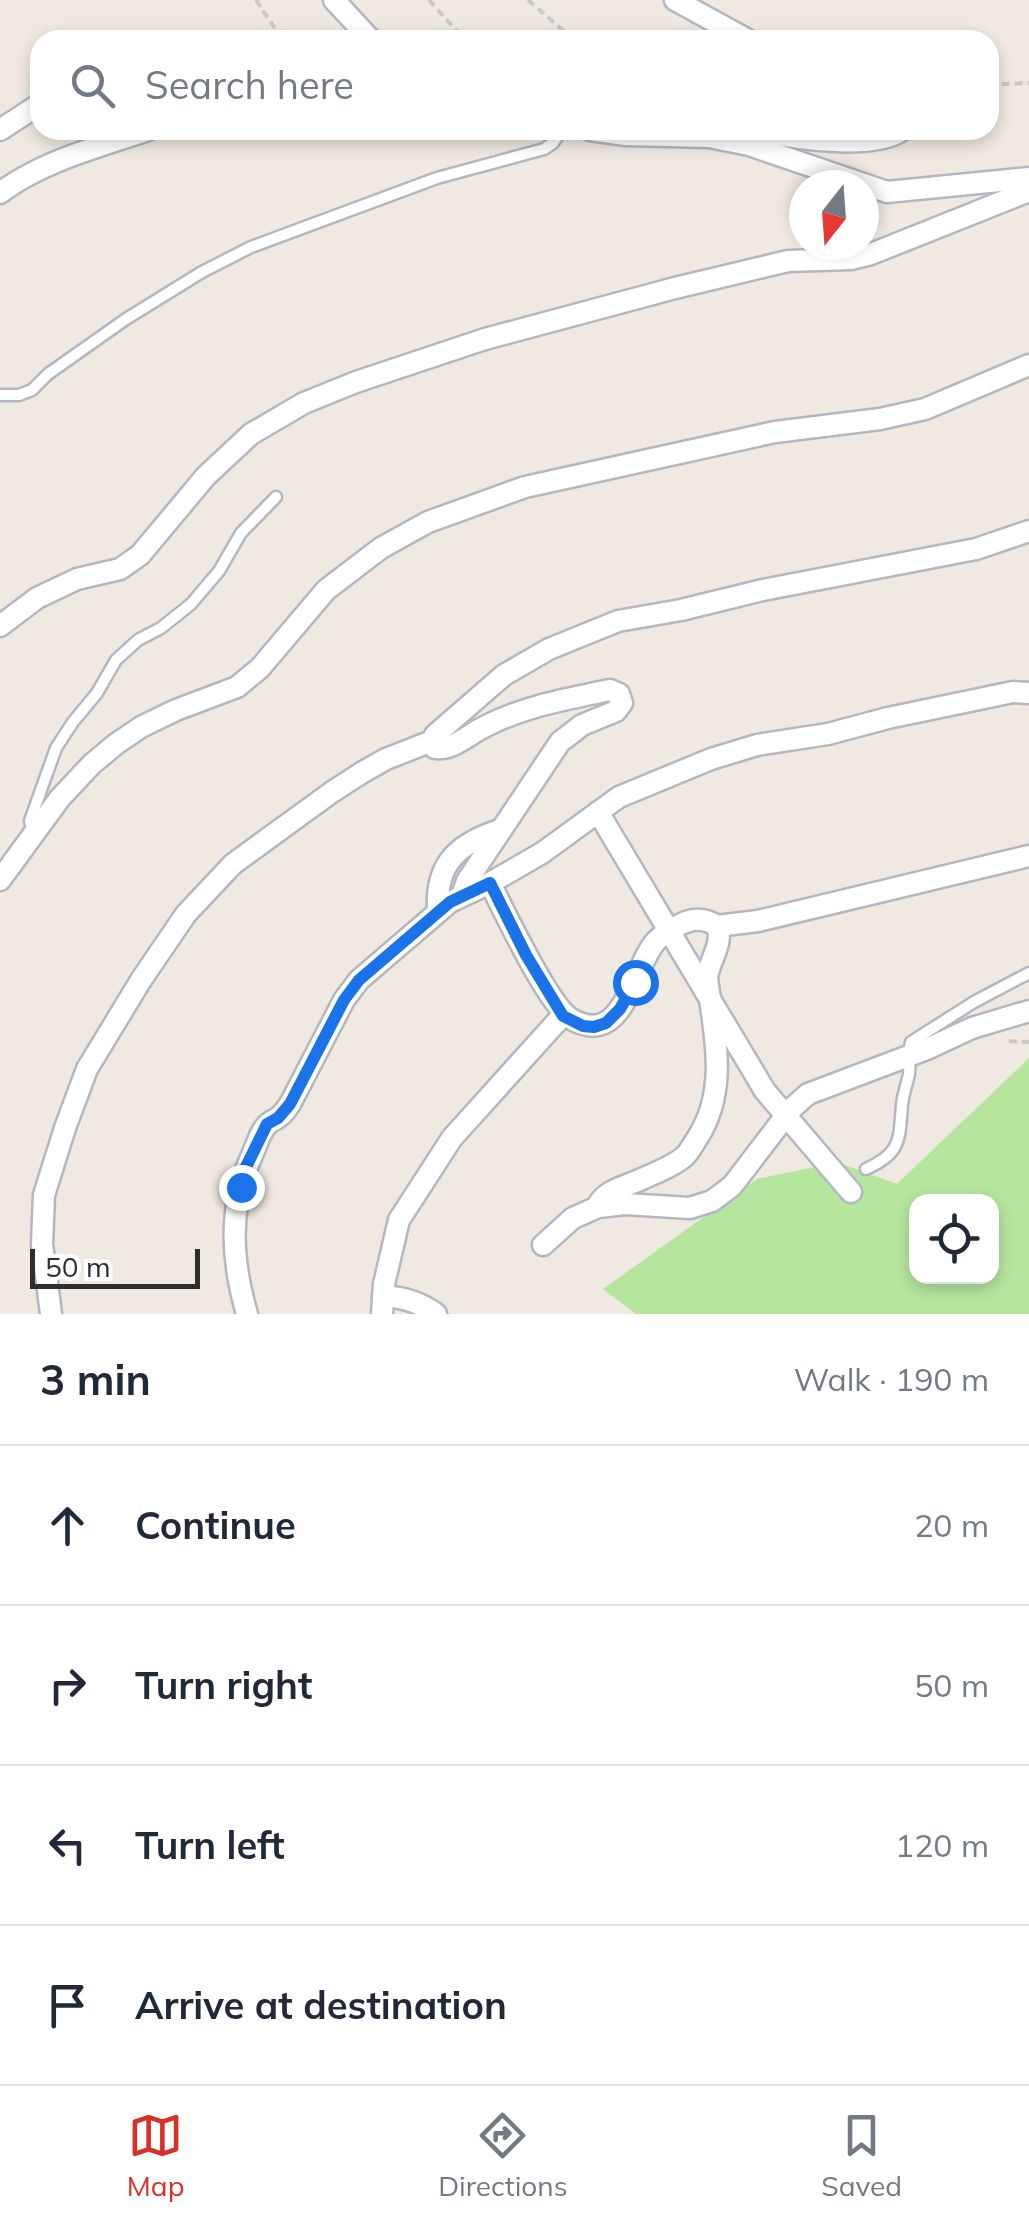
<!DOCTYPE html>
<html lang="en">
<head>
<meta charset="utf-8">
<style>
  body { margin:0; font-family:Mulish,sans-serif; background:#f6f6f7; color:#1f2937 }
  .controls { position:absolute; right:30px; bottom:30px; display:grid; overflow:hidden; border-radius:20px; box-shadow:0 5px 15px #0003 }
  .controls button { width:90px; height:90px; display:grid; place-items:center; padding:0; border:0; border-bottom:2px solid #e0e1e3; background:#fff; color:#1f2937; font:50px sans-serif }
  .compass { position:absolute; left:789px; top:170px; width:90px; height:90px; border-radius:50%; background:#fff; box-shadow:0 5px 15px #0003; rotate:197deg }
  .scale { position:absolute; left:30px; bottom:25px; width:170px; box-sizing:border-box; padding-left:10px; border:5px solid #2e2e2e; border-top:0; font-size:28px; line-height:35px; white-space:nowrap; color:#2e2e2e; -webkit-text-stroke:8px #fff; paint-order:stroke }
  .stop { position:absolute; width:30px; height:30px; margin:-22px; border:8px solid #1a73e8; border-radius:50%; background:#fff }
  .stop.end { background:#1a73e8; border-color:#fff; box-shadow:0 2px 10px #0008 }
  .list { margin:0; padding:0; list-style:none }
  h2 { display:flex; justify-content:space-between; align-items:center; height:130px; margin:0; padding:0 40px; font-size:42px }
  h2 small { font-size:32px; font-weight:400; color:#747a83 }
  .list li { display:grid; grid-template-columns:65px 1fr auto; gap:30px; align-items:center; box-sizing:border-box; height:160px; padding:0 40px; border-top:2px solid #e0e1e3 }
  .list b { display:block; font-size:38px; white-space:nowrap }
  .list em { font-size:32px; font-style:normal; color:#747a83 }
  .icon { flex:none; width:55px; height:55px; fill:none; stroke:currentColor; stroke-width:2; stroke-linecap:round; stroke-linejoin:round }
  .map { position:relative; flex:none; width:1029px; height:1314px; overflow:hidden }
  .search { position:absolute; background:#fff; box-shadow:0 5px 15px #0003; left:30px; right:30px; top:30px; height:110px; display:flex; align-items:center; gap:25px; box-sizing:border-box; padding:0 35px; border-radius:30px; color:#747a83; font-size:38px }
  .sheet { height:770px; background:#fff }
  nav { display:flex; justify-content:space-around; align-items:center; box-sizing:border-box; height:140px; border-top:2px solid #e0e1e3; background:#fff; font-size:28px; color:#747a83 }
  nav a { display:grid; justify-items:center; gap:5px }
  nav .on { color:#d93025 }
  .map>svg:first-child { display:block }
  .green { fill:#b6e59e; fill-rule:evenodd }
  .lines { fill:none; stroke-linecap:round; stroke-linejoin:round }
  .lane-casing { stroke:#b4b7c1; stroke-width:15 }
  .street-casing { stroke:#b4b7c1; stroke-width:25 }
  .path { stroke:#c9c9c9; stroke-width:4; stroke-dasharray:8 5; stroke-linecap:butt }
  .lane { stroke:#fff; stroke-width:10 }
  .street { stroke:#fff; stroke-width:20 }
  .route { stroke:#1a73e8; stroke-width:12 }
</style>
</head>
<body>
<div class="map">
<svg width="1029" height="1314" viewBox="0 0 1029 1314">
  <rect width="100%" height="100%" fill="#efe9e1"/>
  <path class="green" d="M 1029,1058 L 1029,1314 L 636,1314 L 603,1289 L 757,1179 L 837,1162 L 897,1184 ZM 916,1202 L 992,1202 L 992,1276 L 916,1276 Z"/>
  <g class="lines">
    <defs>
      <g id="lane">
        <path d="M 0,395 L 19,395 L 32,390 L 48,374 L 126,319 L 202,272 L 251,247 L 437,178 L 544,149 L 553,143 L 562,130"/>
        <path d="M 33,833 L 30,821 L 56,748 L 73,722 L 97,693 L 116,660 L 138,640 L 161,628 L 191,604 L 219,571 L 241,533 L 276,497"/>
        <path d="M 866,1169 C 902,1153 899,1139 902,1105 C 903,1094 907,1084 909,1074 C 910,1062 908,1053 911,1042 L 974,1002 L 1029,973"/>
      </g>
      <g id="street">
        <path d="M 334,0 L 371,40"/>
        <path d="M 675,0 L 748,40"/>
        <path d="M 0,130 L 40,104"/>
        <path d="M 590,130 L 626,135 L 709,137 L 749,145 L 887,192 L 1029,178"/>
        <path d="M 757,130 C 789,138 875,151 902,130"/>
        <path d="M 0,193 C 42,161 99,147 148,130"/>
        <path d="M 0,626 L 37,598 L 77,579 L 120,569 L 140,555 L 206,476 L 251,434 L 304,403 L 356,382 L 485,339 L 675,288 L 788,261 L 851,259 L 871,254 L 1029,191"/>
        <path d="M 598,812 L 765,1091 L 851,1192"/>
        <path d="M 0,880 L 60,798 L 92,764 L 116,744 L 141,727 L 176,710 L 237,687 L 260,668 L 326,590 L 381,548 L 428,522 L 525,487 L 775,432 L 880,419 L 925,409 L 1029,365"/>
        <path d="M 490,883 C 504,911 550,1009 573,1020 C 625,1047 632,968 656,941 C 663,934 673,929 681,924 C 694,918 705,918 717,926 L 758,921 L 1029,856"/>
        <path d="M 462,896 L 467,881 L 560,742 L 582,725 L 616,711 L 622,703 L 619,694 L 610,690 C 567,699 525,706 486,726 C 470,733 453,751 435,748 L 432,741 L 435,735 L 504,675 L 549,649 L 618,621 L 681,610 L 763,590 L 976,549 L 1029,531"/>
        <path d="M 438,912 C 435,865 456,844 500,830"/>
        <path d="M 598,1205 C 606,1189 628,1186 644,1178 C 657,1172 674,1166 685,1156 C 690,1151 694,1143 698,1137 C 729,1088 714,1032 707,978 C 709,960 724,944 717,926"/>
        <path d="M 543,1245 L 573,1218 L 598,1207 L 625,1204 L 690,1208 L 712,1201 L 732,1186 L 791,1109 L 808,1094 L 927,1049 L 972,1028 L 1029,1011"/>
        <path d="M 383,1296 C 403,1297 420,1302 436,1314"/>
        <path d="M 51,1314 L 42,1244 L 44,1195 L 65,1128 L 87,1069 L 141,980 L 186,914 L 233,864 L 332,792 L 363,772 L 386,759 L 432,741"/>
        <path d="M 247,1314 C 231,1259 228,1206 253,1153 C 257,1144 260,1132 267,1125 C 270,1121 276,1120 280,1116 C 284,1113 287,1108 290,1104 L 344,1000 L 359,980 L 450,902 L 490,883 L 542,853 L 619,797 L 711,759 L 757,745 L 828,734 L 888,718 L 1013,692 L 1029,693"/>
        <path d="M 382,1314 L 384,1284 L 399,1220 L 452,1138 L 563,1015"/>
      </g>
    </defs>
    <use href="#lane" class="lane-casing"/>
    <use href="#street" class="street-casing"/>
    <g class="path">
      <path d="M 256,0 L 274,27 L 294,40"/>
      <path d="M 429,0 L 465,40"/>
      <path d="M 528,0 L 574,40"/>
      <path d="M 989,87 L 1002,84 L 1029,83"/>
      <path d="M 1009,1041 L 1029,1042"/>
    </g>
    <use href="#lane" class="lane"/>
    <use href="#street" class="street"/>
  </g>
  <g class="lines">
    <path class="route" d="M 241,1187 L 245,1169 L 267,1124 L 278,1118 L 290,1104 L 344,1000 L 359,980 L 450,902 L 490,883 L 526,955 L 563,1016 L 583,1026 L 594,1027 L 606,1023 L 620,1009 L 635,982"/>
  </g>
</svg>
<div class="controls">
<button><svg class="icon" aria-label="locate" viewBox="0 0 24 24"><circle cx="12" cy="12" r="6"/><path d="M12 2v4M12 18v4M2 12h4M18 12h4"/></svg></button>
</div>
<svg class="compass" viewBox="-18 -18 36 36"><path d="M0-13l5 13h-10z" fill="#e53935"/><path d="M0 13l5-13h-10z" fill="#747a83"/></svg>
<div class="scale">50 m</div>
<div class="stop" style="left:635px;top:982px"></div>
<div class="stop end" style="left:241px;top:1187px"></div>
<div class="search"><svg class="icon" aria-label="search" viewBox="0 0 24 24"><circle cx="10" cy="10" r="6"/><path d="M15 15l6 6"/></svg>Search here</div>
</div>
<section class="sheet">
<h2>3 min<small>Walk · 190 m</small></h2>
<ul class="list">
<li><svg class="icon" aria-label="ahead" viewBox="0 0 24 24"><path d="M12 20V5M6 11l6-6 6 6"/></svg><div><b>Continue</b></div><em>20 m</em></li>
<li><svg class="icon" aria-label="right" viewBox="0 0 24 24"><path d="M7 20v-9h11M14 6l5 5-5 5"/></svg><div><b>Turn right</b></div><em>50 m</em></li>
<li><svg class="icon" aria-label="left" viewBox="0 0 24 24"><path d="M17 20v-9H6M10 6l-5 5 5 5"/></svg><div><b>Turn left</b></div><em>120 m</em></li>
<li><svg class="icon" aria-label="arrive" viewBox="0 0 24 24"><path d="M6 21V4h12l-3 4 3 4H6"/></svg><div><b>Arrive at destination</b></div></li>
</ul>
</section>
<nav>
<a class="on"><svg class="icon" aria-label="map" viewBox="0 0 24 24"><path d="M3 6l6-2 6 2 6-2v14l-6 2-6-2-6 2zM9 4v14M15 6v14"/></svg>Map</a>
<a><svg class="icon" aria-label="directions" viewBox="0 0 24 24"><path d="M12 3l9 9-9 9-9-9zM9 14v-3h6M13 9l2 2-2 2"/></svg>Directions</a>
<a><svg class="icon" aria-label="saved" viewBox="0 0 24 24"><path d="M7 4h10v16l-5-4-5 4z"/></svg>Saved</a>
</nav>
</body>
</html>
